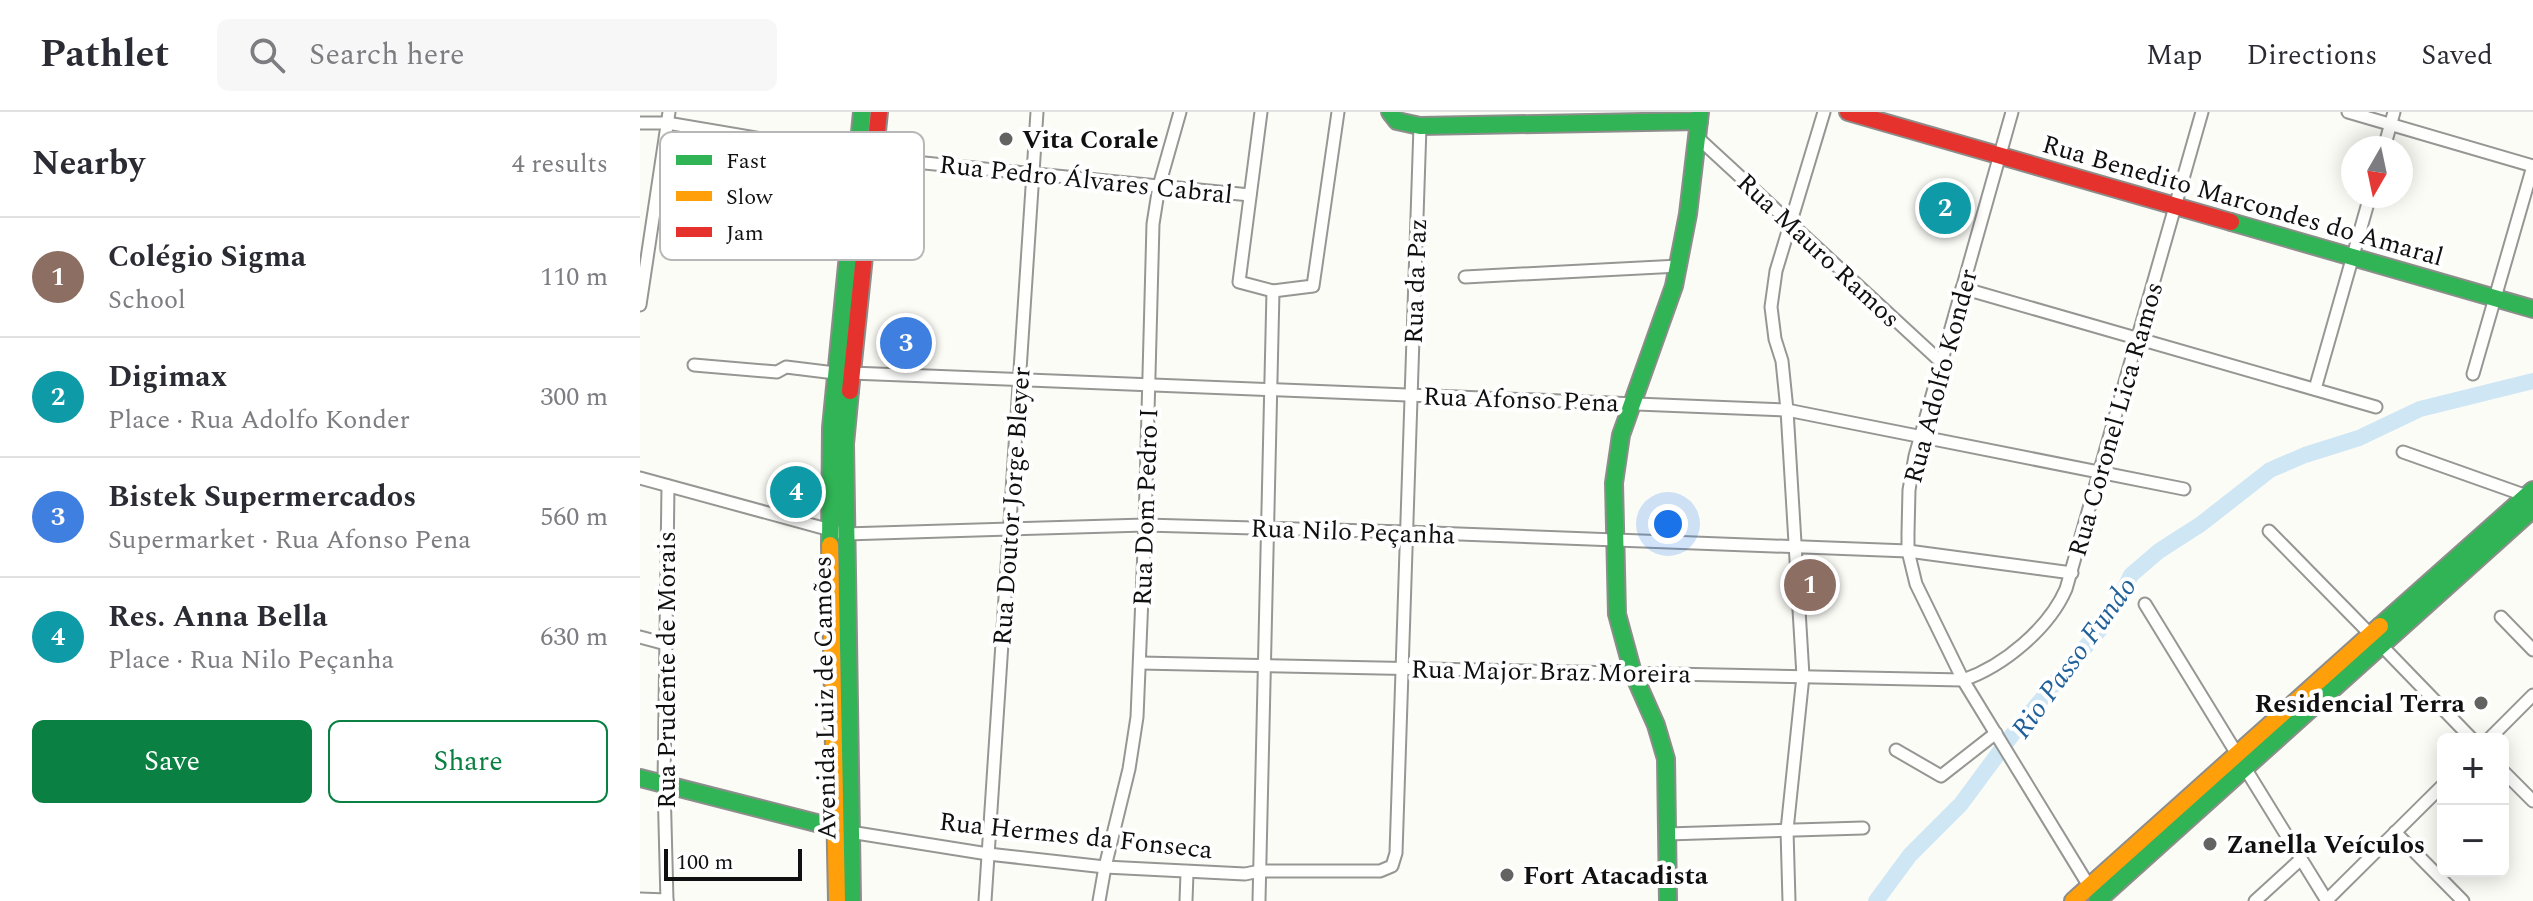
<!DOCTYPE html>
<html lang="en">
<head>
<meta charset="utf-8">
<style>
  body { margin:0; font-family:Spectral,serif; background:#f7f7f7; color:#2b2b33 }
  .controls { position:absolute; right:24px; bottom:24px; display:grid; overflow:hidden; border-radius:12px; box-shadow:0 4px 20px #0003 }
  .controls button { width:72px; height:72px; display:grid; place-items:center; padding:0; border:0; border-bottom:2px solid #e1e1e2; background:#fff; color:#2b2b33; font:40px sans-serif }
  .compass { position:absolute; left:1701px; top:24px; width:72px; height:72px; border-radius:50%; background:#fff; box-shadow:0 4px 20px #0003; rotate:189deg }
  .scale { position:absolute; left:24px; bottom:20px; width:138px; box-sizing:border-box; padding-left:8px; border:4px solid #101010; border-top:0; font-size:22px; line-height:28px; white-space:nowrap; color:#101010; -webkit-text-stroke:6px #fff; paint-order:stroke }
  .you { position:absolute; left:1028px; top:412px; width:28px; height:28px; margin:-20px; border:6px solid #fff; border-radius:50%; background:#1a73e8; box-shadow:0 0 0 12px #1a73e833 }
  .badge { display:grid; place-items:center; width:52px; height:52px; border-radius:50%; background:#0b8043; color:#fff; font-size:26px; font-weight:700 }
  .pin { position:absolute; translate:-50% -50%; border:4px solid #fff; box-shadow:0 2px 8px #0006 }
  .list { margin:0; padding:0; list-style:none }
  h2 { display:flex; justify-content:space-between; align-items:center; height:104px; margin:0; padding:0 32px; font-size:34px }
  h2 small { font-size:26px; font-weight:400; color:#7c7c81 }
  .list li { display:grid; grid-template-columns:52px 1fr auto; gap:24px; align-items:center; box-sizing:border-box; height:120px; padding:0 32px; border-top:2px solid #e1e1e2 }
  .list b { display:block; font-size:30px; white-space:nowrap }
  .list p { margin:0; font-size:26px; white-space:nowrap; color:#7c7c81 }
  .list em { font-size:26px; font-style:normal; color:#7c7c81 }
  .actions { display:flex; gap:16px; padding:24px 32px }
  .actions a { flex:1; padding:18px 0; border:2px solid #0b8043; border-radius:12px; text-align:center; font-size:28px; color:#0b8043 }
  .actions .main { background:#0b8043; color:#fff }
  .icon { flex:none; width:44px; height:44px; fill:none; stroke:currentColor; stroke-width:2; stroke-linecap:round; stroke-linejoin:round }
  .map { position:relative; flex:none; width:1893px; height:789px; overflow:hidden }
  header { display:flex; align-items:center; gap:48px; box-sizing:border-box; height:112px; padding:0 40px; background:#fff; border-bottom:2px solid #e1e1e2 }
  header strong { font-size:38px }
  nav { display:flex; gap:44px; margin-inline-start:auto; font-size:28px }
  .search { width:560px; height:72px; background:#f7f7f7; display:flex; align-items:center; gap:20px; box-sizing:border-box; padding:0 28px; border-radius:12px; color:#7c7c81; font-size:30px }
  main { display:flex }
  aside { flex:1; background:#fff }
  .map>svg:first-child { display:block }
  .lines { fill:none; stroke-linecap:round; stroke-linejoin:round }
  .river { stroke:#cfe6f4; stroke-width:16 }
  .street-casing { stroke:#969694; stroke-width:15 }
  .fast-casing { stroke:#8d8d8b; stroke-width:20 }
  .slow-casing { stroke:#8d8d8b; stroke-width:20 }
  .jam-casing { stroke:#8d8d8b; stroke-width:20 }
  .street { stroke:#fffffe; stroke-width:11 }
  .fast { stroke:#30b455; stroke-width:16 }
  .slow { stroke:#ff9f0a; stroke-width:16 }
  .jam { stroke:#e5322d; stroke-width:16 }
  .poi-dot { fill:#636361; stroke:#fff; stroke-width:3 }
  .labels { text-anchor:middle; stroke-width:8; stroke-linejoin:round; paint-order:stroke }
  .poi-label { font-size:26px; font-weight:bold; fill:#101010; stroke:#fff; text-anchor:start }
  .street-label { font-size:26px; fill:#101010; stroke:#fff }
  .water-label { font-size:28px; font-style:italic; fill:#21619b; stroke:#fff }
  .key { fill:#fff; stroke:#b7b7b7; stroke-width:2 }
  .key-label { font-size:22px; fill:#101010 }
</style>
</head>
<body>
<header>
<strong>Pathlet</strong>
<div class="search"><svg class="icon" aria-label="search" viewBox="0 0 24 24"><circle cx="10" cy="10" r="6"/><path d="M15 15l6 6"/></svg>Search here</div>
<nav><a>Map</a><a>Directions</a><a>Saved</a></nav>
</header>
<main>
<aside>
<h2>Nearby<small>4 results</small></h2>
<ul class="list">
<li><span class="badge" style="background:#8d6e63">1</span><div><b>Colégio Sigma</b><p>School</p></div><em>110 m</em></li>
<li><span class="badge" style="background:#0f9aa8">2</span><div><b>Digimax</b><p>Place · Rua Adolfo Konder</p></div><em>300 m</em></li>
<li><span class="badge" style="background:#3f7fe0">3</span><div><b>Bistek Supermercados</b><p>Supermarket · Rua Afonso Pena</p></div><em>560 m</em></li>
<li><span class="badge" style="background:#0f9aa8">4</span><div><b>Res. Anna Bella</b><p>Place · Rua Nilo Peçanha</p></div><em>630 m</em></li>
</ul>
<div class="actions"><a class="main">Save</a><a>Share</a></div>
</aside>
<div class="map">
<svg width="1893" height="789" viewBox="0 0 1893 789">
  <rect width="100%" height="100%" fill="#fcfcf7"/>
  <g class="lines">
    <path class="river" d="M 1236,789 L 1270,743 L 1321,692 L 1372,623 L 1462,515 L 1478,490 L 1491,463 L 1519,439 L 1561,412 L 1630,358 L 1665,343 L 1719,326 L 1780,297 L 1893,269"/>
    <defs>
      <g id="street">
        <path d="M 621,0 L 599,170 L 633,179 L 673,174 L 698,0"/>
        <path d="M 1372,0 L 1275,344 L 1269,378 L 1268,421 L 1268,439 L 1276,472 L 1323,568 L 1449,774"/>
        <path d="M 1708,0 L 1893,54"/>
        <path d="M 0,11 L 27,11 L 217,43"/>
        <path d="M 1057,25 L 1301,250"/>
        <path d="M 1744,36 L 1754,0"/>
        <path d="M 234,46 L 610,83"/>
        <path d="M 825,165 L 1039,154"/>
        <path d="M 1322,176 L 1736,295"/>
        <path d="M 0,193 L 29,0"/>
        <path d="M 54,253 L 137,260 L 146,255 L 195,261"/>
        <path d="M 211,261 L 1147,298 L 1544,377"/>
        <path d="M 1833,262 L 1893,54"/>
        <path d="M 1675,277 L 1730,84"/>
        <path d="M 1763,340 L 1887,384"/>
        <path d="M 0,366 L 205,422 L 505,413 L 766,420 L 1268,439 L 1432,461"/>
        <path d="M 1629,419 L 1731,523"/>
        <path d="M 1505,492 L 1597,642"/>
        <path d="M 1861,505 L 1893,538"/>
        <path d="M 0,525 L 26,532"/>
        <path d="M 1741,533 L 1832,627"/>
        <path d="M 500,551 L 1323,568 C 1364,554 1409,516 1426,477 L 1562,0"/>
        <path d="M 1849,627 L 1893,583"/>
        <path d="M 1256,638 L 1301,664 L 1356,621"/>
        <path d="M 1605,656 L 1687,789"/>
        <path d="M 1863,659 L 1893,689"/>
        <path d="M 210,720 L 348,742 L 465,755 L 605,762 L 620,759 L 740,759 L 752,754 L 756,741 L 780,14"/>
        <path d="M 1755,720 L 1823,789"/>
        <path d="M 1027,722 L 1223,716"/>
        <path d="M 0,787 L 27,788"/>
        <path d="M 1687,788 L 1803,673"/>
        <path d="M 27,789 L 24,672 L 28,374"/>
        <path d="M 345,789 L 397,0"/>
        <path d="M 459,789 L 465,755 L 489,657 L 497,605 L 505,413 L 513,112 L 519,74 L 540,0"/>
        <path d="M 546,789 L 547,761"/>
        <path d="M 619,789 L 633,179"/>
        <path d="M 1149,789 L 1147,718 L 1163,564 L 1147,298 L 1142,249 L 1135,227 L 1131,195 L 1136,159 L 1184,0"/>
        <path d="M 1615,789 L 1661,747"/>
      </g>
      <g id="fast">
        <path d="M 750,0 L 757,9 L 780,14 L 1059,9"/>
        <path d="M 1591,110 L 1893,197"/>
        <path d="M 210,279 L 205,332 L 212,789"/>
        <path d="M 190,433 L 191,316 L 222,0"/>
        <path d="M 1740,514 L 1893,378"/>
        <path d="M 0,666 L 196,716"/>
        <path d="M 1028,789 L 1026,647 L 1016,613 L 993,561 L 977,502 L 974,371 L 981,323 L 1034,174 L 1048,102 L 1060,0"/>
        <path d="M 1457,789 L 1893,397"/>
      </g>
      <g id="slow">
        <path d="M 190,433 L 197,789"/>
        <path d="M 1433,789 L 1740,514"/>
      </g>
      <g id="jam">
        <path d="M 1208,0 L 1591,110"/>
        <path d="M 210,279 L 239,0"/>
      </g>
    </defs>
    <use href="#street" class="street-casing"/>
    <use href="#fast" class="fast-casing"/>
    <use href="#slow" class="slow-casing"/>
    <use href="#jam" class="jam-casing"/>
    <use href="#street" class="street"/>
    <use href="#fast" class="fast"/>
    <use href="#slow" class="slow"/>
    <use href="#jam" class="jam"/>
  </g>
  <g class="poi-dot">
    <circle cx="366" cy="27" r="8"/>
    <circle cx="1841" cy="591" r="8"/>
    <circle cx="1570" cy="732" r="8"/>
    <circle cx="867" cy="763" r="8"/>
  </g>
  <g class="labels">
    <g class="poi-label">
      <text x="382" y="36">Vita Corale</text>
      <text x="1825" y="600" text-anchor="end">Residencial Terra</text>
      <text x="1586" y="741">Zanella Veículos</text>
      <text x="883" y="772">Fort Atacadista</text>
    </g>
    <g class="street-label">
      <text transform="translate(446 67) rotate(6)" y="9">Rua Pedro Álvares Cabral</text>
      <text transform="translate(1603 88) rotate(16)" y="9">Rua Benedito Marcondes do Amaral</text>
      <text transform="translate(1179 138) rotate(43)" y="9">Rua Mauro Ramos</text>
      <text transform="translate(775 169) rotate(-88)" y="9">Rua da Paz</text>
      <text transform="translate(1300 264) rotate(-75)" y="9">Rua Adolfo Konder</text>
      <text transform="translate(881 287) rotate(2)" y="9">Rua Afonso Pena</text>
      <text transform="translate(1475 307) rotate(-74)" y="9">Rua Coronel Lica Ramos</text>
      <text transform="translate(371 394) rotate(-86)" y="9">Rua Doutor Jorge Bleyer</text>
      <text transform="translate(505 395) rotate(-88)" y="9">Rua Dom Pedro I</text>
      <text transform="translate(713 419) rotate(2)" y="9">Rua Nilo Peçanha</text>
      <text transform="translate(26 558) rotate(-90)" y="9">Rua Prudente de Morais</text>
      <text transform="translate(911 559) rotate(1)" y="9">Rua Major Braz Moreira</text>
      <text transform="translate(184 586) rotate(-91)" y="9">Avenida Luiz de Camões</text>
      <text transform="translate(436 723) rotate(6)" y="9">Rua Hermes da Fonseca</text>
    </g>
    <g class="water-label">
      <text transform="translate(1433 545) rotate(-54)" y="10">Rio Passo Fundo</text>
    </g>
  </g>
  <rect x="20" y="20" width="264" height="128" rx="12" class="key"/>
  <rect x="36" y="43" width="36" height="10" fill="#30b455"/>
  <rect x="36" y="79" width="36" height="10" fill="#ff9f0a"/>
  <rect x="36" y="115" width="36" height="10" fill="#e5322d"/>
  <g class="key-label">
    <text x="86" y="56">Fast</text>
    <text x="86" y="92">Slow</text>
    <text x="86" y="128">Jam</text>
  </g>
</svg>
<div class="controls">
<button>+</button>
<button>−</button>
</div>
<svg class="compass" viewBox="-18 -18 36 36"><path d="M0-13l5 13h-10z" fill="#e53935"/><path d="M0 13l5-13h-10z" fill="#7c7c81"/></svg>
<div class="scale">100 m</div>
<div class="you"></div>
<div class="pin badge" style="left:1170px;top:473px;background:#8d6e63">1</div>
<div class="pin badge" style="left:1305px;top:96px;background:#0f9aa8">2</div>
<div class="pin badge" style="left:266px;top:231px;background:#3f7fe0">3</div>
<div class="pin badge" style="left:156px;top:380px;background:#0f9aa8">4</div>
</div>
</main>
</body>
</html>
